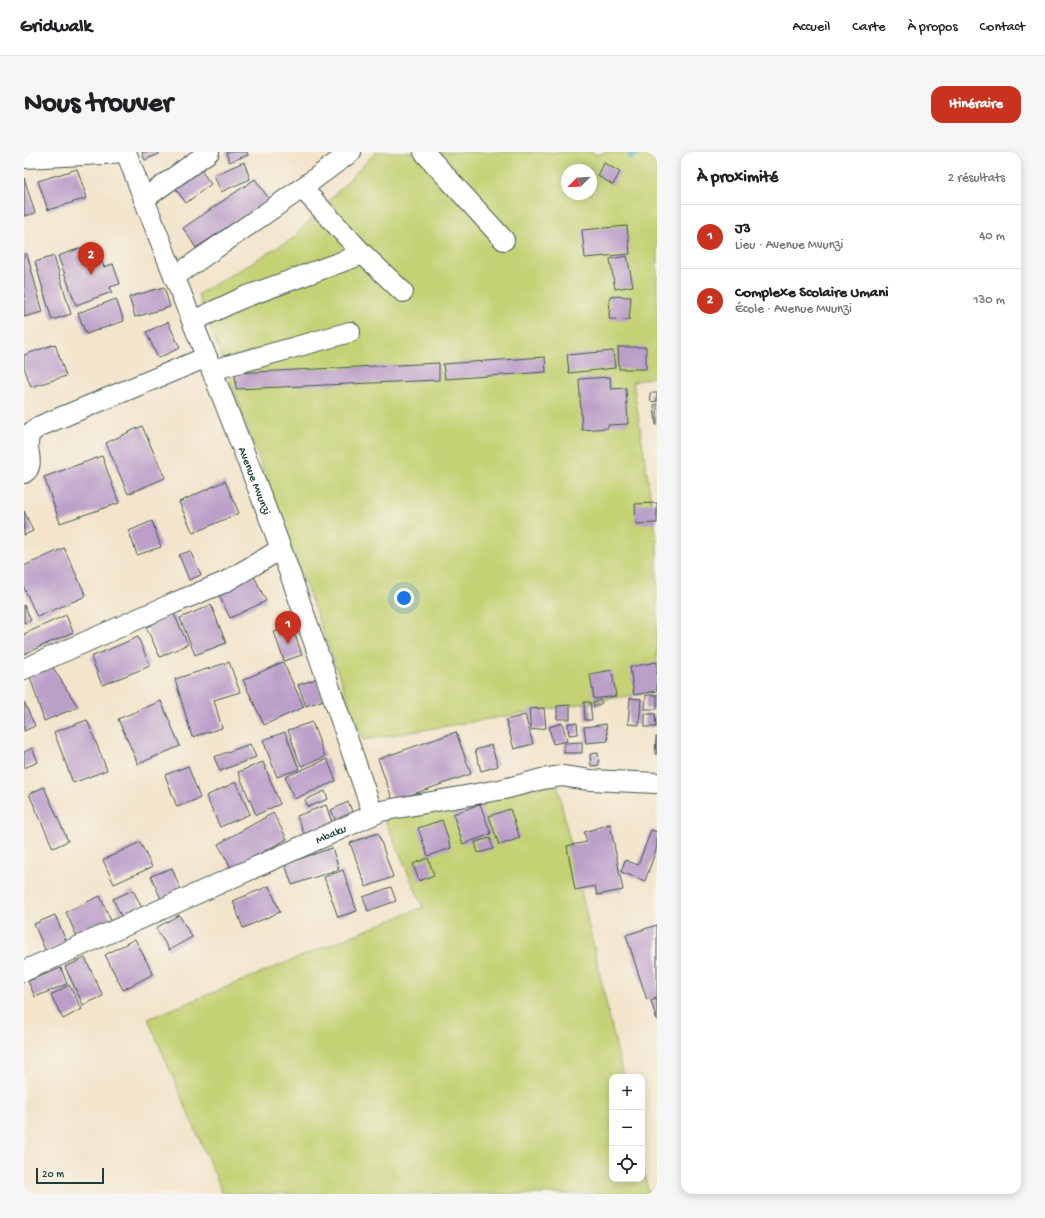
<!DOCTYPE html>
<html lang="fr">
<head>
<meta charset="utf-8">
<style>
  body { margin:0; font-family:"Gochi Hand",sans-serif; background:#f6f6f6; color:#202124 }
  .controls { position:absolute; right:12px; bottom:12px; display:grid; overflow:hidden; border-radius:8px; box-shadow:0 2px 10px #0003 }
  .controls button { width:36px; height:36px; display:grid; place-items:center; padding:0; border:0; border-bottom:1px solid #e0e0e0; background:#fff; color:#202124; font:20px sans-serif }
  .compass { position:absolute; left:537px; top:12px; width:36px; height:36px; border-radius:50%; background:#fff; box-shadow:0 2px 10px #0003; rotate:246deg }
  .scale { position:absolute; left:12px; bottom:10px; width:68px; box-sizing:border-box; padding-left:4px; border:2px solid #1f3d34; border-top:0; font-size:11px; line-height:14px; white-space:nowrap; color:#1f3d34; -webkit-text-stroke:3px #f7f3e8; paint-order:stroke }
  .you { position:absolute; left:380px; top:446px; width:14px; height:14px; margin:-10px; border:3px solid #fff; border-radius:50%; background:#1a73e8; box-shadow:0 0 0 6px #1a73e833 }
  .badge { display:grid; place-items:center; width:26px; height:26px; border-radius:50%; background:#c8321e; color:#fff; font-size:13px; font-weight:700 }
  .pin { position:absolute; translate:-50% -33px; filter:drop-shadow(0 1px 2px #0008) }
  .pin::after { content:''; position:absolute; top:21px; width:14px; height:12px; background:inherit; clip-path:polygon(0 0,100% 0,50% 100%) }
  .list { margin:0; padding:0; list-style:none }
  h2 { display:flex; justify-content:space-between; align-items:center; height:52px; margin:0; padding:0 16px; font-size:17px }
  h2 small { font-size:13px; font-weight:400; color:#757577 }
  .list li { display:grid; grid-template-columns:26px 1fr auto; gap:12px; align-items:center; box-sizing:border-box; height:64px; padding:0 16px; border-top:1px solid #e0e0e0 }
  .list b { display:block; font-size:15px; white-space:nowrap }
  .list p { margin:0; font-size:13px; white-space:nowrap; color:#757577 }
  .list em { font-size:13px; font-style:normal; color:#757577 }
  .icon { flex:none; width:22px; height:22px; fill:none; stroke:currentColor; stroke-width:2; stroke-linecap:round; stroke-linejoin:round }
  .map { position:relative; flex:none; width:633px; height:1042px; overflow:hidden; border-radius:12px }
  header { display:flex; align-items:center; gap:24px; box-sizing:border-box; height:56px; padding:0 20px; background:#fff; border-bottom:1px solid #e0e0e0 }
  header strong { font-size:19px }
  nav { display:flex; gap:22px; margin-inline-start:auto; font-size:14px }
  .intro { display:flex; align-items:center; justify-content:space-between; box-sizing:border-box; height:96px; padding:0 24px }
  h1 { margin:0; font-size:28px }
  .button { padding:10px 18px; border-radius:12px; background:#c8321e; color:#fff; font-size:14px; font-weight:700 }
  main { display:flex; gap:24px; padding:0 24px }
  aside { flex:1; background:#fff; border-radius:12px; box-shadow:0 2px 10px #0003 }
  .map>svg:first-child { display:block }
  .green { fill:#c4d274; stroke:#728854; fill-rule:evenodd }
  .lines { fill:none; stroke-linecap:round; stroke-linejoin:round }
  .stream { stroke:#3fadbc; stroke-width:7 }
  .building { fill:#bb9fc9 }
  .street-casing { stroke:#3f564b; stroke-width:22 }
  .street { stroke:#fff; stroke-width:20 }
  .labels { text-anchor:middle; stroke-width:3; stroke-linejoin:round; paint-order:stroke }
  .street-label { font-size:12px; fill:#1f3d34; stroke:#f7f3e8 }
</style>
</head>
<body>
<header>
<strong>Gridwalk</strong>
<nav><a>Accueil</a><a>Carte</a><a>À propos</a><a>Contact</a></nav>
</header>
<div class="intro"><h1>Nous trouver</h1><a class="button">Itinéraire</a></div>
<main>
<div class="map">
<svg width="633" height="1042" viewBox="0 0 633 1042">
  <rect width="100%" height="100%" fill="#f7f3e8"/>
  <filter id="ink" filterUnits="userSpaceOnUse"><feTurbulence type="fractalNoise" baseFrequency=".025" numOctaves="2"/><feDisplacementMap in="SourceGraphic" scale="8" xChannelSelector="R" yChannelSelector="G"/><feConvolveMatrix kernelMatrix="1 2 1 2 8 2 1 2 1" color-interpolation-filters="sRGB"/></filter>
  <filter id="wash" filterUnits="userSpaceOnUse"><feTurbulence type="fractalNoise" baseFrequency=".012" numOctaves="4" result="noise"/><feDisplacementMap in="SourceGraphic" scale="16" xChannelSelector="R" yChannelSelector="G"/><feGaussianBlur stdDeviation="0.9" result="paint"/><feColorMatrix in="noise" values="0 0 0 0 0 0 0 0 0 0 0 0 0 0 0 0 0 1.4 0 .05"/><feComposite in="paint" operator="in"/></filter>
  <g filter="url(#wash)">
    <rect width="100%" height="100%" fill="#f3e4cb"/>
    <g class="green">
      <path d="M 352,0 L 566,0 L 574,3 L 581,0 L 633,0 L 633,224 L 609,230 L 633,387 L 633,539 L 339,588 L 174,142 L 268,87 ZM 543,18 L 567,18 L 567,42 L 543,42 Z"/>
      <path d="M 533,632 L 599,925 L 588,925 L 588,1027 L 618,1027 L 618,1012 L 625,1042 L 199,1042 L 124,867 L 399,755 L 357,659 Z"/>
    </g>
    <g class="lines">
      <path class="stream" d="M 607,4 L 616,0"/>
    </g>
    <g id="blocks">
      <g class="building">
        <path d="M 118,0 L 134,0 L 135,2 L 121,8 Z"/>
        <path d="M 202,0 L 223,0 L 224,3 L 205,10 Z"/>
        <path d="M 220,10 L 226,27 L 197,40 L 190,23 Z"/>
        <path d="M 580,11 L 596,20 L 589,33 L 574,24 Z"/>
        <path d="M 173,13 L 187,32 L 162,51 L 148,32 Z"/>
        <path d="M 53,17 L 63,46 L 24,58 L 14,29 Z"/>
        <path d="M 0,26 L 11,61 L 0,64 Z"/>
        <path d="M 231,27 L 245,47 L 172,96 L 159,76 Z"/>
        <path d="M 603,74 L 606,102 L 561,106 L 558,78 Z"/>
        <path d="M 71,91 L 80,115 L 89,112 L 96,132 L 86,135 L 88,140 L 52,153 L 34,104 Z"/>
        <path d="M 0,102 L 3,102 L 19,160 L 0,165 Z"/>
        <path d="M 30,104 L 47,162 L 28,168 L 11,110 Z"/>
        <path d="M 603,104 L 609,134 L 591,137 L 586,107 Z"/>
        <path d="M 140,135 L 146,155 L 111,165 L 105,145 Z"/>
        <path d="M 586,144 L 607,145 L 605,168 L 585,167 Z"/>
        <path d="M 92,147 L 100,169 L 62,182 L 54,161 Z"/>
        <path d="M 144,170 L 156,196 L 134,206 L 122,180 Z"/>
        <path d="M 31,192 L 42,224 L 7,235 L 0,215 L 0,203 Z"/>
        <path d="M 594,195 L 622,195 L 622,217 L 595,217 Z"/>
        <path d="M 589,199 L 591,216 L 545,221 L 543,203 Z"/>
        <path d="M 521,205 L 522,220 L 421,227 L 419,212 Z"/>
        <path d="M 415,211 L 415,228 L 212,237 L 211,221 Z"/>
        <path d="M 586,225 L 587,237 L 602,236 L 604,272 L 584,273 L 584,276 L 558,278 L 555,227 Z"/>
        <path d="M 626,241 L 633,241 L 633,249 L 627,250 Z"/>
        <path d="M 633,252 L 633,273 L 632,273 L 630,253 Z"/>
        <path d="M 118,274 L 141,326 L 104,342 L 82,291 Z"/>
        <path d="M 78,304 L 95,351 L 36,371 L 20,325 Z"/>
        <path d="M 201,329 L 215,361 L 169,381 L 155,350 Z"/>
        <path d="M 633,351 L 633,371 L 612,372 L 611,352 Z"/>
        <path d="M 0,359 L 9,379 L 0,383 Z"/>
        <path d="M 128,369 L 137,395 L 113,403 L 105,379 Z"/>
        <path d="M 40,396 L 62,444 L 13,465 L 0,436 L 0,414 Z"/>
        <path d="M 166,399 L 177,423 L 165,428 L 155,403 Z"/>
        <path d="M 229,422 L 242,449 L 206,466 L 193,439 Z"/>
        <path d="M 0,453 L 7,468 L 0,471 Z"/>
        <path d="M 187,453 L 202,491 L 171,503 L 156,466 Z"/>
        <path d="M 150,462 L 164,492 L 136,505 L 122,475 Z"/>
        <path d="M 42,463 L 49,480 L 0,502 L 0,482 Z"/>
        <path d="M 268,474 L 278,503 L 260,509 L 250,480 Z"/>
        <path d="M 114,485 L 126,514 L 78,533 L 67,505 Z"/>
        <path d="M 205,510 L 216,540 L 190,548 L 198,576 L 168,585 L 151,527 Z"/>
        <path d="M 259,510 L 280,555 L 240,573 L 219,528 Z"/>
        <path d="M 633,510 L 633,539 L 610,543 L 606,515 Z"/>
        <path d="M 28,514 L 54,555 L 20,569 L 5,521 Z"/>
        <path d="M 588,518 L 592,544 L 570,547 L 566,522 Z"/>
        <path d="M 292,527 L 300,548 L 282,554 L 274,533 Z"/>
        <path d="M 622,543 L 633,543 L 633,557 L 621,557 Z"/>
        <path d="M 606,546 L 617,547 L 615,573 L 604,572 Z"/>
        <path d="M 576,548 L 578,551 L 570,555 L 569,551 Z"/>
        <path d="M 137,549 L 156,594 L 114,612 L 94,567 Z"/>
        <path d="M 0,550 L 11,574 L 0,579 Z"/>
        <path d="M 560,550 L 566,550 L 568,568 L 561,568 Z"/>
        <path d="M 546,553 L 546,567 L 533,567 L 533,554 Z"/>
        <path d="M 520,556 L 522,576 L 507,578 L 505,557 Z"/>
        <path d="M 621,562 L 631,562 L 632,575 L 621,575 Z"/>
        <path d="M 501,563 L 509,592 L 490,597 L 482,568 Z"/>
        <path d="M 63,568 L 83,618 L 49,631 L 30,580 Z"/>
        <path d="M 288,570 L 301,605 L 277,614 L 264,578 Z"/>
        <path d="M 538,571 L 543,589 L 529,592 L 525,575 Z"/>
        <path d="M 544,571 L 553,571 L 554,582 L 545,583 Z"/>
        <path d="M 582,572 L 584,589 L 562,591 L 560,575 Z"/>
        <path d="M 261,580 L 275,617 L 253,625 L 239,588 Z"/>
        <path d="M 432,580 L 447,622 L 369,649 L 354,607 Z"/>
        <path d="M 632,585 L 633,585 L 633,602 L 631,602 Z"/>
        <path d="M 558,590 L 558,601 L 540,601 L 540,591 Z"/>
        <path d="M 226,592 L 232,605 L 196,619 L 190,605 Z"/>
        <path d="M 467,593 L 474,614 L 457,619 L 451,598 Z"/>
        <path d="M 8,596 L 14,610 L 0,616 L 0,600 Z"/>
        <path d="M 574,601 L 575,613 L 567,614 L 566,602 Z"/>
        <path d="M 303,607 L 312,629 L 270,647 L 261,625 Z"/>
        <path d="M 239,610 L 256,652 L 232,663 L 214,620 Z"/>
        <path d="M 164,614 L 176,646 L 153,655 L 141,623 Z"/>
        <path d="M 212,630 L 226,662 L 196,675 L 182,644 Z"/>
        <path d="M 20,635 L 44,689 L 29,696 L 5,642 Z"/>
        <path d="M 301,639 L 304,647 L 284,655 L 281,648 Z"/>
        <path d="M 324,650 L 331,666 L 314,674 L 307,658 Z"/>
        <path d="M 456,652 L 467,682 L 439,692 L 429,662 Z"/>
        <path d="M 302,653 L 310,676 L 282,687 L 273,664 Z"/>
        <path d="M 486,657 L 496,686 L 475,693 L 465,664 Z"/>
        <path d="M 249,661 L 263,687 L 208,717 L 194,692 Z"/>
        <path d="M 418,668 L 427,696 L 404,704 L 394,676 Z"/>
        <path d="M 586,672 L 599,738 L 573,743 L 571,734 L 551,738 L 543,694 L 563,690 L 560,680 Z"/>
        <path d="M 627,678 L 633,680 L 633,695 L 621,729 L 597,720 L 601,708 L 614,713 Z"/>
        <path d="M 354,681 L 369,725 L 342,735 L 326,691 Z"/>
        <path d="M 466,686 L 469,697 L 454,701 L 451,690 Z"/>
        <path d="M 116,690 L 128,715 L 90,732 L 79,708 Z"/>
        <path d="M 308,696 L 315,717 L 268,733 L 261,712 Z"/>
        <path d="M 404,706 L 410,723 L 395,729 L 389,712 Z"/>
        <path d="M 148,716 L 157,739 L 137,747 L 127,724 Z"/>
        <path d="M 319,718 L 333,759 L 314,765 L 300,725 Z"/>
        <path d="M 245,734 L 256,760 L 219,776 L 209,749 Z"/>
        <path d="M 367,735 L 372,749 L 344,759 L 339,745 Z"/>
        <path d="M 109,738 L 118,756 L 98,766 L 89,747 Z"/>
        <path d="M 76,744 L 87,769 L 53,785 L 42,760 Z"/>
        <path d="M 31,763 L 43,791 L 22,800 L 10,772 Z"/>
        <path d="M 155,763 L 168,785 L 145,798 L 132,776 Z"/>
        <path d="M 633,773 L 633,845 L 623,848 L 602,783 Z"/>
        <path d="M 111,787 L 129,822 L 99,838 L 81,803 Z"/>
        <path d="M 61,806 L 79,844 L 59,853 L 41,815 Z"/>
        <path d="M 37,816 L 43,832 L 11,845 L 4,829 Z"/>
        <path d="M 45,833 L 58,857 L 39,867 L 27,843 Z"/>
        <path d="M 633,847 L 633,869 L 627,849 Z"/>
      </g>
    </g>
  </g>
  <g filter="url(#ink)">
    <use href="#blocks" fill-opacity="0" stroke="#3f564b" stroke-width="1"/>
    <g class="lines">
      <defs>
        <g id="street">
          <path id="s1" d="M 102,0 C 152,133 208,264 257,397 C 289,485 319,574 349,662"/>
          <path d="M 400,0 L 480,88"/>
          <path d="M 0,6 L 79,2 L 96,0"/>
          <path d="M 278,36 L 339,102 L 379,140"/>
          <path d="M 120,47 L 185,0"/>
          <path d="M 150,125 L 278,36 L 327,0"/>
          <path d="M 169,169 L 218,146 L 339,102"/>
          <path d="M 188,218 L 326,180"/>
          <path d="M 0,321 C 10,315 4,302 4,293 C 4,289 5,286 5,282 L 16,274 L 183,205"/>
          <path d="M 0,517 L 150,451 L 201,430 L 257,397"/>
          <path id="s2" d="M 0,819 L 357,659 L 480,637 L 518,627 L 538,624 L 566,628 L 633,631"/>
        </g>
      </defs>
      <use href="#street" class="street-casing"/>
      <use href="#street" class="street"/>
    </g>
  </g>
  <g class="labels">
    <g class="street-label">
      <text dy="4" stroke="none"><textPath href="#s1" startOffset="353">Avenue Mvunzi</textPath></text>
      <text dy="4" stroke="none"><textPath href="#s2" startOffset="336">Mbaku</textPath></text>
    </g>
  </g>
</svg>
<div class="controls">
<button>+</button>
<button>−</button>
<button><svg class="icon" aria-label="locate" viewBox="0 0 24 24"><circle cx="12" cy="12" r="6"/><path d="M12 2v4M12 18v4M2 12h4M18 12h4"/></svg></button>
</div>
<svg class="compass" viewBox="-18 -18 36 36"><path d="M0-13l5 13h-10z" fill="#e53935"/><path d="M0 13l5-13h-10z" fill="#757577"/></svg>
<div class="scale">20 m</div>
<div class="you"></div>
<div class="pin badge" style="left:264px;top:492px">1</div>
<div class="pin badge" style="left:67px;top:123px">2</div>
</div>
<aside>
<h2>À proximité<small>2 résultats</small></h2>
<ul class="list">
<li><span class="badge">1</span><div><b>J3</b><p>Lieu · Avenue Mvunzi</p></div><em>40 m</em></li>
<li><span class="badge">2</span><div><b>Complexe Scolaire Umani</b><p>École · Avenue Mvunzi</p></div><em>130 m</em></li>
</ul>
</aside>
</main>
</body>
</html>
